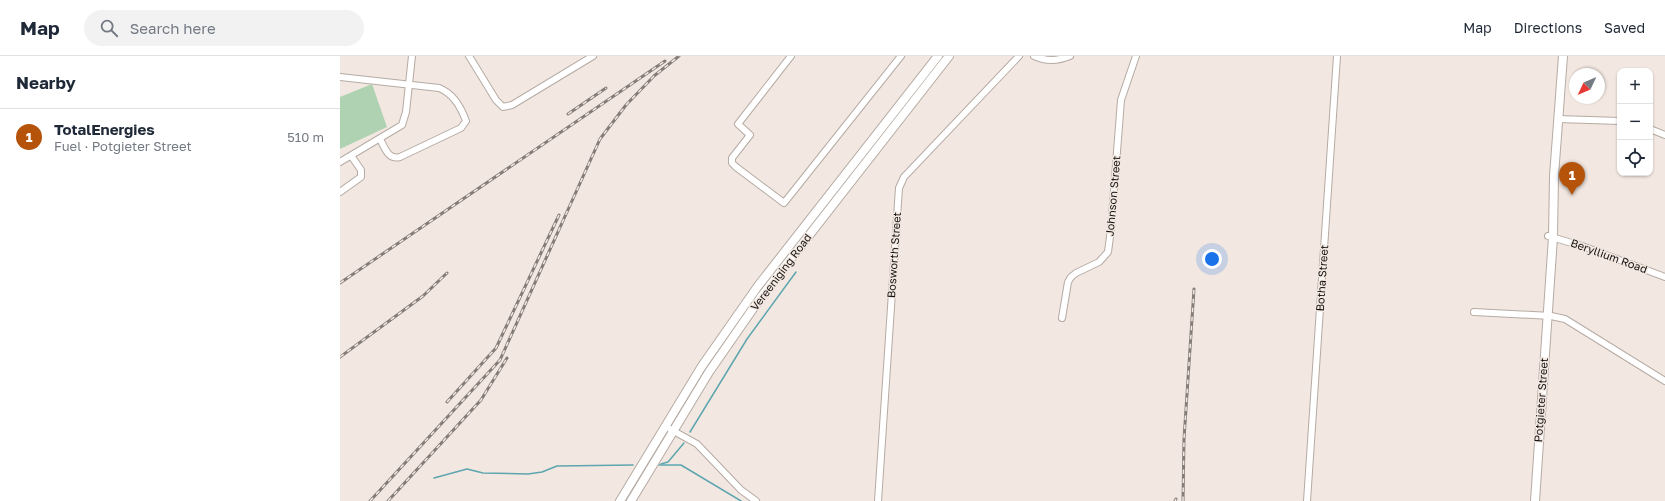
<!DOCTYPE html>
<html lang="en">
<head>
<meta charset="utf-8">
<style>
  body { margin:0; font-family:"Golos Text",sans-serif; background:#f2f2f3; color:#1f2937 }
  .controls { position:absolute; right:12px; top:12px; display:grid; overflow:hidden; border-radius:8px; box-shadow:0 1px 3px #0004 }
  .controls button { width:36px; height:36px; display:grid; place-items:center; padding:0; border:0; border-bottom:1px solid #e0e1e3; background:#fff; color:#1f2937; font:20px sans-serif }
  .compass { position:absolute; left:1229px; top:12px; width:36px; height:36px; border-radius:50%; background:#fff; box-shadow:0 1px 3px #0004; rotate:226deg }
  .you { position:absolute; left:872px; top:203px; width:14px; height:14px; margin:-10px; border:3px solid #fff; border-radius:50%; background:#1a73e8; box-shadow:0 0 0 6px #1a73e833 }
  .badge { display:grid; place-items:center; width:26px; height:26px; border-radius:50%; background:#b45309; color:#fff; font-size:13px; font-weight:700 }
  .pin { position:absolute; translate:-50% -33px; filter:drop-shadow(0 1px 2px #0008) }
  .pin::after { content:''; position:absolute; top:21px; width:14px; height:12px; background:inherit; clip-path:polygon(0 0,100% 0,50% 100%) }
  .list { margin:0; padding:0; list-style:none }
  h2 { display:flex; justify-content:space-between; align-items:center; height:52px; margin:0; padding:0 16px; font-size:17px }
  h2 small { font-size:13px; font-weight:400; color:#747a83 }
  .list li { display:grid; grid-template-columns:26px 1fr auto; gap:12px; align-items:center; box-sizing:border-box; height:56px; padding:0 16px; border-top:1px solid #e0e1e3 }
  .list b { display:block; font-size:15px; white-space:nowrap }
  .list p { margin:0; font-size:13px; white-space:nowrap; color:#747a83 }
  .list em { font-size:13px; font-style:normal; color:#747a83 }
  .icon { flex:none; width:22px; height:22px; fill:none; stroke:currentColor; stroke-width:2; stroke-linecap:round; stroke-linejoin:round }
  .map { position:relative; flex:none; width:1325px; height:445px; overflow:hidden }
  header { display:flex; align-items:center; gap:24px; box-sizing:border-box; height:56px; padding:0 20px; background:#fff; border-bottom:1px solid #e0e1e3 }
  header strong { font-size:19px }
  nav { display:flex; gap:22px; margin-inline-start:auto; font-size:14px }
  .search { width:280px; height:36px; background:#f2f2f3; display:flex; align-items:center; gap:10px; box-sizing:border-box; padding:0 14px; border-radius:22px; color:#747a83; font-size:15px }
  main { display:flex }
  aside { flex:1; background:#fff }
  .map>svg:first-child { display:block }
  .green { fill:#afd2b2 }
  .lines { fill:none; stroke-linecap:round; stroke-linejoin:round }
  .stream { stroke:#5da6af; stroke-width:1.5 }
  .minor-casing { stroke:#b5aba4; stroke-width:8 }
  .major-casing { stroke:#b5aba4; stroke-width:10 }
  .minor { stroke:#fff; stroke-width:6 }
  .major { stroke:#fff; stroke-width:8 }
  .rail-casing { stroke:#847c78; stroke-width:3 }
  .rail { stroke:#f3e8e1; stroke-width:1.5; stroke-dasharray:4.5; stroke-linecap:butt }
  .labels { text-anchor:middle; stroke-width:3; stroke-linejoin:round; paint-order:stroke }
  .street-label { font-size:11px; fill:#171311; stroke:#f3e8e1 }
</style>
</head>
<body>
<header>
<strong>Map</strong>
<div class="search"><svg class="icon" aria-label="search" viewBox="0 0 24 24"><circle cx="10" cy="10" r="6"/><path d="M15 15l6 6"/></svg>Search here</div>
<nav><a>Map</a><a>Directions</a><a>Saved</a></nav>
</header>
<main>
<aside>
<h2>Nearby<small></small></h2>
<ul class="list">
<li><span class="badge">1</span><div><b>TotalEnergies</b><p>Fuel · Potgieter Street</p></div><em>510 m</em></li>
</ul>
</aside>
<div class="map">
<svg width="1325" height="445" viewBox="0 0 1325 445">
  <rect width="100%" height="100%" fill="#f3e8e1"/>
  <path class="green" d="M 32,28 L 47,71 L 0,93 L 0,41 Z"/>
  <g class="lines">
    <g class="stream">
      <path d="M 350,376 L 407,283 L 456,216"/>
      <path d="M 321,408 L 328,406 L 344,387"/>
      <path d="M 319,409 L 341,409 L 401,445"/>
      <path d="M 94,422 L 127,413 L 143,417 L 188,418 L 202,416 L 217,410 L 293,409"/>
    </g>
    <defs>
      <g id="minor">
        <path d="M 129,0 L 156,44 L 163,51 L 172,49 L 253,0"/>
        <path d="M 451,0 L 398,68 L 410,79 L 392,102 L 392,107 L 396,111 L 444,147 L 561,0"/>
        <path d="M 694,0 C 705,5 718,5 730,0"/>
        <path d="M 0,21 L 99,32 C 112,37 121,51 126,65 L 121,72 L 60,101 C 48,104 45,92 40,83"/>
        <path d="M 1218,63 L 1280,65"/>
        <path d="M 1310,73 L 1325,79"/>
        <path d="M 0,106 L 62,69 L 66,56 L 72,0"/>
        <path d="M 0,136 L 21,121 L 21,114 L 12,101"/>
        <path d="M 1208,180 L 1242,190 L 1325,221"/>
        <path d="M 1134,256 L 1211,260 L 1225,263 L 1325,325"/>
        <path d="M 722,262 L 728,226 L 731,221 L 736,217 L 759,206 L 768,196 L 771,173 L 781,44 L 796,0"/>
        <path d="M 330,373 L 357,388 L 401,434 L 416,445"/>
        <path d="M 538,445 L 559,132 L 564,121 L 679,0"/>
        <path d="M 967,445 L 997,0"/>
      </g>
      <g id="major">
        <path d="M 280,445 L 362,310 L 418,230 L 598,0"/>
        <path d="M 291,445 L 369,316 L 421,241 L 609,0"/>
        <path d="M 1195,445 L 1213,181 L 1214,120 L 1223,0"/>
      </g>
    </defs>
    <use href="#minor" class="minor-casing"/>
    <use href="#major" class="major-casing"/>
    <use href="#minor" class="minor"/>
    <use href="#major" class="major"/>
    <defs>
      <g id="rail">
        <path d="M 228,58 L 266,32"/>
        <path d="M 0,227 L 325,5"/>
        <path d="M 0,301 L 83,240 L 107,217"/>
        <path d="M 107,346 L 156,292 L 219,159"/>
        <path d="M 30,445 L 160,304 L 260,83 L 286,49 L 314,20 L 339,0"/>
        <path d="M 48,445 L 141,344 L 167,302"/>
        <path d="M 835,445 L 836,443"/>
        <path d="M 843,445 L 844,383 L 854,233"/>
      </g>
    </defs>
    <use href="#rail" class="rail-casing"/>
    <use href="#rail" class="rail"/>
  </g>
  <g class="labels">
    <g class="street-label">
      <text transform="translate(773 140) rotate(-85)" y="4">Johnson Street</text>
      <text transform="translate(554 199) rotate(-86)" y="4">Bosworth Street</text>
      <text transform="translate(1269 200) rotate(20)" y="4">Beryllium Road</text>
      <text transform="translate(441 216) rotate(-53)" y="4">Vereeniging Road</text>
      <text transform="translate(982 222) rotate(-86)" y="4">Botha Street</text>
      <text transform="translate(1201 344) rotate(-86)" y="4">Potgieter Street</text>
    </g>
  </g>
</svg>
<div class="controls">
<button>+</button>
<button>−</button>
<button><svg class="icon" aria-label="locate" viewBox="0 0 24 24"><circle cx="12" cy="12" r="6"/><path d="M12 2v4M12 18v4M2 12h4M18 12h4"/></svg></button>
</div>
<svg class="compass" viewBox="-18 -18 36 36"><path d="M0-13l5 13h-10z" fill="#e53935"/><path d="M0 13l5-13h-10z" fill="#747a83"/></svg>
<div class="you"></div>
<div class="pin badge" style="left:1232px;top:139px">1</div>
</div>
</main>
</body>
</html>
